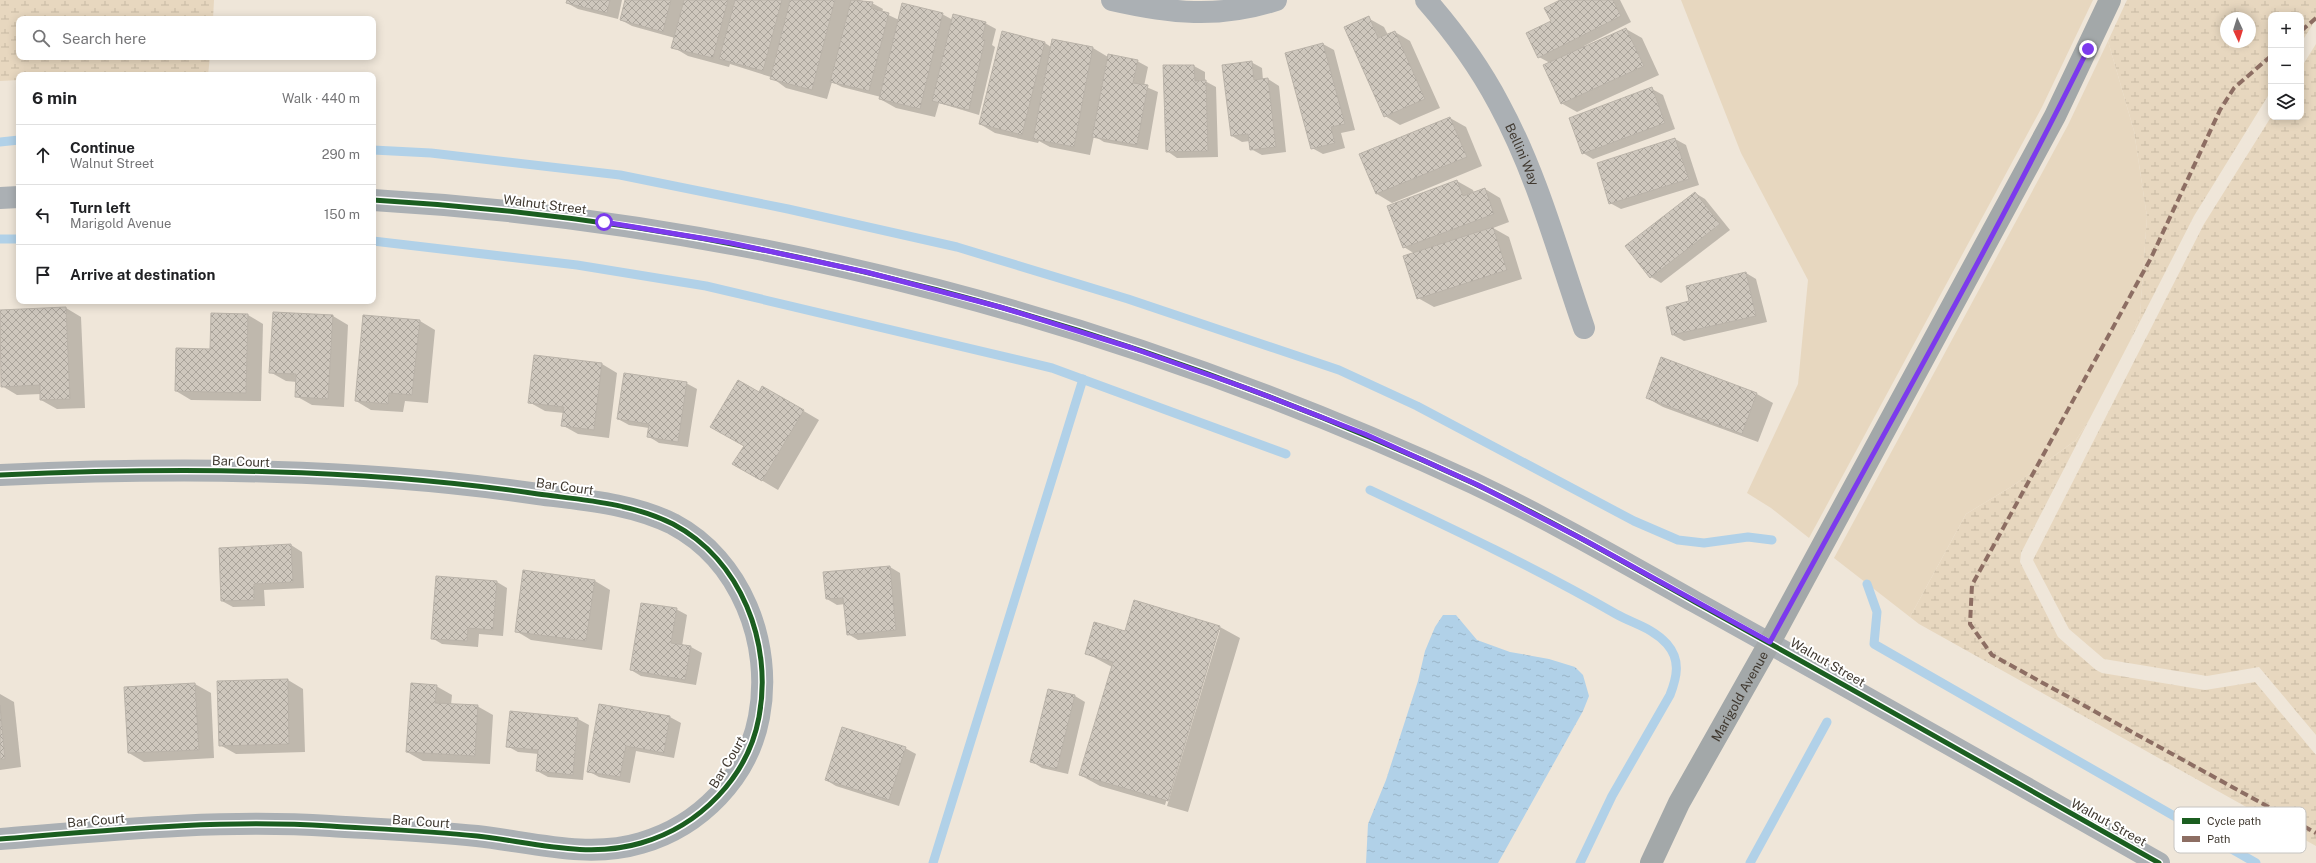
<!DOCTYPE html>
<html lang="en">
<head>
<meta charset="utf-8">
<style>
  body { margin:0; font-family:"Public Sans",sans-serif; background:#f6f6f6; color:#202124 }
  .controls { position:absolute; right:12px; top:12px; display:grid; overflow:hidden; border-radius:8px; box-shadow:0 2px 10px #0003 }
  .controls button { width:36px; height:36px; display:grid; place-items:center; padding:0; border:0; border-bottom:1px solid #e0e0e0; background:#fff; color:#202124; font:20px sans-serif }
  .compass { position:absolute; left:2220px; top:12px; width:36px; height:36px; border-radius:50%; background:#fff; box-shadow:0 2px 10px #0003; rotate:176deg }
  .stop { position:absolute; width:12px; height:12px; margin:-9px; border:3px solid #7c3aed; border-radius:50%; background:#fff }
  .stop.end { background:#7c3aed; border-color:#fff; box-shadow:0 1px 4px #0008 }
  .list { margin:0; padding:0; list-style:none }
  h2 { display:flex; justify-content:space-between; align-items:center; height:52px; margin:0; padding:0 16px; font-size:17px }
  h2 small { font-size:13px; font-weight:400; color:#757577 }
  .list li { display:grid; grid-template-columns:26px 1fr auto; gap:12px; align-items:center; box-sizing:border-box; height:60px; padding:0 16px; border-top:1px solid #e0e0e0 }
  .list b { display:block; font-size:15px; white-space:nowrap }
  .list p { margin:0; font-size:13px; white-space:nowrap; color:#757577 }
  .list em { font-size:13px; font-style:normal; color:#757577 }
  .icon { flex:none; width:22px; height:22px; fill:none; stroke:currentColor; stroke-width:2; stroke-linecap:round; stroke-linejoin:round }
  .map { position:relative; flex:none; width:2316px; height:863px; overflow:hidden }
  .search { position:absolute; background:#fff; box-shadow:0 2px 10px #0003; left:16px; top:16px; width:360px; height:44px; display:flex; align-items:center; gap:10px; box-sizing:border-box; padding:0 14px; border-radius:8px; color:#757577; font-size:15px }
  .panel { position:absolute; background:#fff; box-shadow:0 2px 10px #0003; left:16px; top:72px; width:360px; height:232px; border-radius:8px }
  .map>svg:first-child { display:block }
  .green { fill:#e7d7bf }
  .wetland { fill:url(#wetland-marsh); fill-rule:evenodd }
  .water { fill:url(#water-ripples) }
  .shadow { fill:#0003 }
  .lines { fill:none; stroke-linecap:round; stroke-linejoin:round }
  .stream { stroke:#b1d1e8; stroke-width:9 }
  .building { fill:url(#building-cross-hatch); stroke:#bab3a9 }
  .minor { stroke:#abb0b4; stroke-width:22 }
  .major { stroke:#a3a8a9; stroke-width:22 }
  .quiet { stroke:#8d6e63; stroke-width:4; stroke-dasharray:8 4; stroke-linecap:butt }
  .cycleway-casing { stroke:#fff; stroke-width:8 }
  .cycleway { stroke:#1b5e20; stroke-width:5 }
  .route { stroke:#7c3aed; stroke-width:5 }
  .labels { text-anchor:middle; stroke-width:4; stroke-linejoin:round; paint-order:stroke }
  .street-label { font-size:13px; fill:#403930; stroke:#fff }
  .key { fill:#fff; stroke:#c6c4c1; stroke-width:1 }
  .key-label { font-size:11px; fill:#403930 }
</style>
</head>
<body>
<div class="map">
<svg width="2316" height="863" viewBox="0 0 2316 863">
  <defs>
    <pattern id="wetland-marsh" width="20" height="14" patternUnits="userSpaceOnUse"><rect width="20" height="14" fill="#e7d7bf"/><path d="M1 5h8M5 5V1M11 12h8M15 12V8" fill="none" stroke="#c7b9a4"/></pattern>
    <pattern id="water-ripples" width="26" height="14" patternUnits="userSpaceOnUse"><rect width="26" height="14" fill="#b1d1e8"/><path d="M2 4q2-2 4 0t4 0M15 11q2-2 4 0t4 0" fill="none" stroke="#99b4c7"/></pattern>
    <pattern id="building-cross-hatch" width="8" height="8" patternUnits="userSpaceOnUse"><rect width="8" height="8" fill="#cec7bd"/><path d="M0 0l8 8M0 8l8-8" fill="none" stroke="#a9a39a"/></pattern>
  </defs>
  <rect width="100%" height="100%" fill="#efe6d9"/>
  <g class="green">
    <path d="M 1681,0 L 2093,0 L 2042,107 L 1809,538 L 1771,508 L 1747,493 L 1798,384 L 1808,280 L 1741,153 Z"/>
    <path d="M 2108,41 L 2134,131 L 2147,217 L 2140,316 L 2130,341 L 2089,420 L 2076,440 L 2014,485 L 1966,514 L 1910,617 L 1834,558 L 2068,125 Z"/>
  </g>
  <g class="wetland">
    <path d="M 0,0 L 214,0 L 213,19 L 19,19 L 19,57 L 210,57 L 208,75 L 19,75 L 19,80 L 0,81 Z"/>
    <path d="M 2127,0 L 2316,0 L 2316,19 L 2301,43 L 2301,15 L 2271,15 L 2271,91 L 2194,216 L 2130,341 L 2140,316 L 2147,217 L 2134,131 L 2108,41 ZM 2226,18 L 2250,18 L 2250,42 L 2226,42 Z"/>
    <path d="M 2316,44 L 2316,735 L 2259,667 L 2207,676 L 2104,659 L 2069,629 L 2033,560 L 2204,224 L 2271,117 L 2301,117 L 2301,68 Z"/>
    <path d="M 2089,420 L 2021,553 L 2020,562 L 2058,637 L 2096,670 L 2102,673 L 2205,690 L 2255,682 L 2316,755 L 2316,846 L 1919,624 L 1910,617 L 1966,514 L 2014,485 L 2076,440 Z"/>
  </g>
  <path class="water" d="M 1443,615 L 1456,615 L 1477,640 L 1510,652 L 1549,659 L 1575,667 L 1583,675 L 1589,696 L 1583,711 L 1498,863 L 1366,863 L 1368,824 L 1386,780 L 1418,681 L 1425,651 L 1435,627 Z"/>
  <g class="shadow">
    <path d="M 568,0 L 622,0 L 618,19 L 578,9 L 567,3 Z"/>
    <path d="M 627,0 L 859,0 L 872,3 L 883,9 L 882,12 L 899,20 L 942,14 L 953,20 L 985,23 L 996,29 L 992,45 L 995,47 L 979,115 L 939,103 L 935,117 L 896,108 L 880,99 L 881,97 L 842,87 L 832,82 L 827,99 L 786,88 L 771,77 L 730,64 L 729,67 L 688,56 L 673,47 L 675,38 L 632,26 L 621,20 Z"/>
    <path d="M 1562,0 L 1620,0 L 1631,22 L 1584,46 L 1585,47 L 1626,29 L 1642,38 L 1659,75 L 1577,112 L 1561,103 L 1550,63 L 1539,57 Z"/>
    <path d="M 1368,18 L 1384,27 L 1388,35 L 1395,32 L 1410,41 L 1440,108 L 1400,125 L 1385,116 Z"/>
    <path d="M 1003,32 L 1045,43 L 1051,47 L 1053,40 L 1093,48 L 1108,57 L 1137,61 L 1148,67 L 1144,86 L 1158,92 L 1148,150 L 1104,142 L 1094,136 L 1090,155 L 1050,147 L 1039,141 L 1038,143 L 995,133 L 980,124 Z"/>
    <path d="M 1323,44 L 1334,50 L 1355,130 L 1341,133 L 1345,148 L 1323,154 L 1312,148 L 1287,54 Z"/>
    <path d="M 1251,62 L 1262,68 L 1263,80 L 1268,79 L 1279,86 L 1286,152 L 1262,155 L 1251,149 L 1250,141 L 1242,142 L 1232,136 Z"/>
    <path d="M 1164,66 L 1194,66 L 1205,72 L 1205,81 L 1216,87 L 1218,157 L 1177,158 L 1167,151 Z"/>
    <path d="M 1652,89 L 1663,95 L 1675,129 L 1593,159 L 1583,153 Z"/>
    <path d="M 1450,118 L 1466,127 L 1482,166 L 1392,203 L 1377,194 Z"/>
    <path d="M 1675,139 L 1686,145 L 1699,185 L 1621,209 L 1610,203 Z"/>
    <path d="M 1457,181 L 1473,190 L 1474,193 L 1485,189 L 1500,198 L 1509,222 L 1493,228 L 1509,237 L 1522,279 L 1434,307 L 1418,298 L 1415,254 L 1404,247 Z"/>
    <path d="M 1695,193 L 1705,199 L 1730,230 L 1661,283 L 1651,277 Z"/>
    <path d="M 1746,273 L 1756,279 L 1767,322 L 1684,341 L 1673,335 Z"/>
    <path d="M 66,308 L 81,317 L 85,408 L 57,409 L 41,400 L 41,394 L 17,395 L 2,386 L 0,311 Z"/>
    <path d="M 248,315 L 263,324 L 261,401 L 191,400 L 176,391 L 211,350 Z"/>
    <path d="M 333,316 L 348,325 L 344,407 L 312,405 L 296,396 L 297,382 L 286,381 L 270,372 Z"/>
    <path d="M 420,321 L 435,330 L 428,403 L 405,401 L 403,412 L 371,410 L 356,401 Z"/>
    <path d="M 535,356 L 602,364 L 617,373 L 609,438 L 578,434 L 562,425 L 564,413 L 545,411 L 529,402 Z"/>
    <path d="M 1662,359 L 1757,394 L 1773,403 L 1758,442 L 1663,407 L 1647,398 Z"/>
    <path d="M 686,383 L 697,389 L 688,447 L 659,443 L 648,436 L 649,428 L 629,425 L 618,419 Z"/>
    <path d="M 763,387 L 819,420 L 778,490 L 734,464 L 745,446 Z"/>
    <path d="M 291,545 L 302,552 L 304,588 L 264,590 L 265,606 L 233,607 L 222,601 L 220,549 Z"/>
    <path d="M 890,567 L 900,573 L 906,636 L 858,640 L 848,634 L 845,604 L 837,605 L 827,599 Z"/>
    <path d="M 595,581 L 610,590 L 602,650 L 531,640 L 516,631 Z"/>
    <path d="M 497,582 L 507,588 L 503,636 L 479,634 L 478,647 L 442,644 L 432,638 Z"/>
    <path d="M 1135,601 L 1220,627 L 1240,638 L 1188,812 L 1167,806 L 1220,630 L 1218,630 L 1165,805 L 1100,786 L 1080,775 L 1112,667 L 1086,653 L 1125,633 Z"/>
    <path d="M 676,609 L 687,615 L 682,646 L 691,647 L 702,653 L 696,685 L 641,676 L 631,670 Z"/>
    <path d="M 288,680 L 303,689 L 305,752 L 236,754 L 220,745 Z"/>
    <path d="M 195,684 L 211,693 L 214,758 L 144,762 L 129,753 Z"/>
    <path d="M 436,686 L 452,695 L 451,705 L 477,706 L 493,715 L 490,764 L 423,761 L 407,752 Z"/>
    <path d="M 0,694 L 14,702 L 21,767 L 0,770 Z"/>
    <path d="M 1075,696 L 1085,702 L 1068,774 L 1042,768 L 1031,761 Z"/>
    <path d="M 600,705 L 670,717 L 681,723 L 674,758 L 636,751 L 630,783 L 599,777 L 588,771 Z"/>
    <path d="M 511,712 L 578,719 L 589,725 L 583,780 L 548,777 L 537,771 L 539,754 L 518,752 L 507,746 Z"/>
    <path d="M 905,748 L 916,754 L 899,806 L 836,786 L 826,780 Z"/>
  </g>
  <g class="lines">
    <g class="stream">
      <path d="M 0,142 L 19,140"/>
      <path d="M 373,150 L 431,153 L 620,175 L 788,209 L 957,247 L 1128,299 L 1339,370 L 1417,406 L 1634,521 L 1678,540 L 1704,543 L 1748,537 L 1772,540"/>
      <path d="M 0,239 L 19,239"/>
      <path d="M 373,241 L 577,265 L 706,286 L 1052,368 L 1286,454"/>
      <path d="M 1370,490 C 1453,529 1536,568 1616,614 C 1634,624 1653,628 1667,644 C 1681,660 1677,677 1670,695 L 1612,796 L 1580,863"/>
      <path d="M 1867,584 L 1877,612 L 1874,644 L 2256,863"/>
      <path d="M 933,863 L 1083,379"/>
      <path d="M 1750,863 L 1827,722"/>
    </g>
  </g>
  <g class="building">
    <path d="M 567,0 L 610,0 L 607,13 L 566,3 Z"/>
    <path d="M 625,0 L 671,0 L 663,32 L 620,20 Z"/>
    <path d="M 684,0 L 728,0 L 713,58 L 671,48 Z"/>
    <path d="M 735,0 L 782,0 L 763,71 L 719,59 Z"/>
    <path d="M 790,0 L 835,0 L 812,90 L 770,79 Z"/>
    <path d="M 851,0 L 873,2 L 871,8 L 889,13 L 869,91 L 830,82 Z"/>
    <path d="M 1560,0 L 1613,0 L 1621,16 L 1538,58 L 1526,33 L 1551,21 L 1544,8 Z"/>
    <path d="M 902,3 L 943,13 L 920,109 L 879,99 Z"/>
    <path d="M 953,14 L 986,22 L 982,39 L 985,40 L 969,110 L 932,101 Z"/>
    <path d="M 1369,16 L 1378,38 L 1395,31 L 1425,99 L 1384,117 L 1344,27 Z"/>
    <path d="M 1626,28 L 1644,66 L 1561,104 L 1543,65 Z"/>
    <path d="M 1002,31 L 1045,42 L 1022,135 L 979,124 Z"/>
    <path d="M 1052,39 L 1093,47 L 1074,147 L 1033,139 Z"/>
    <path d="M 1323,43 L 1345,124 L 1331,127 L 1335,143 L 1311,149 L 1285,53 Z"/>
    <path d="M 1108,54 L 1138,60 L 1133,83 L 1148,85 L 1137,145 L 1092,137 Z"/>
    <path d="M 1252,61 L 1254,80 L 1268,78 L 1276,147 L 1250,150 L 1248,134 L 1231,136 L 1222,65 Z"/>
    <path d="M 1163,65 L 1194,65 L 1195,81 L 1206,80 L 1208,151 L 1166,152 Z"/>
    <path d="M 1652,87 L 1665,123 L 1582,154 L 1569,118 Z"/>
    <path d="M 1450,117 L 1467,157 L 1376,194 L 1359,154 Z"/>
    <path d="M 1675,138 L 1689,179 L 1609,204 L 1597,163 Z"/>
    <path d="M 1457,180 L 1463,196 L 1485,188 L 1494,214 L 1403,248 L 1387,206 Z"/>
    <path d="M 1695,192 L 1720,224 L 1650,278 L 1625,246 Z"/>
    <path d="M 1493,227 L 1507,270 L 1417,299 L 1403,256 Z"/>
    <path d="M 1746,272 L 1756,316 L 1672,335 L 1666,307 L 1689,301 L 1686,286 Z"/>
    <path d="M 66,307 L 70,399 L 40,400 L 40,385 L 1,387 L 0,310 Z"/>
    <path d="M 273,312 L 333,315 L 328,399 L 295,397 L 296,374 L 269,373 Z"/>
    <path d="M 211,313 L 248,314 L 246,393 L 175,391 L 176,348 L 210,349 Z"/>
    <path d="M 363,315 L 420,320 L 412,395 L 389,393 L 388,404 L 355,401 Z"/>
    <path d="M 534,355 L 602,363 L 594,430 L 561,426 L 564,407 L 528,403 Z"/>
    <path d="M 1661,357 L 1757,393 L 1742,434 L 1646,398 Z"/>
    <path d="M 624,373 L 687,382 L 678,442 L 647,437 L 649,424 L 617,419 Z"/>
    <path d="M 738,380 L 759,392 L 762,386 L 804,410 L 762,481 L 732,464 L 744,446 L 710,427 Z"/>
    <path d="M 291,544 L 293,582 L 254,584 L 254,600 L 221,601 L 219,548 Z"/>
    <path d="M 890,566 L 896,630 L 847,635 L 843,598 L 826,599 L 823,572 Z"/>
    <path d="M 523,570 L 595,580 L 586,641 L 515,632 Z"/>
    <path d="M 436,576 L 497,581 L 493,630 L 468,628 L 467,641 L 431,639 Z"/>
    <path d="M 1134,600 L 1220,626 L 1168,801 L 1079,775 L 1113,662 L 1085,654 L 1094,622 L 1125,631 Z"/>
    <path d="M 641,603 L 677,608 L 671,643 L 691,646 L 685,680 L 630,670 Z"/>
    <path d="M 288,679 L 289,744 L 219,746 L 217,681 Z"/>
    <path d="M 195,683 L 199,750 L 128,753 L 124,687 Z"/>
    <path d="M 411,683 L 437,685 L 435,703 L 478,705 L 475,756 L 406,752 Z"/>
    <path d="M 1048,689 L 1075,695 L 1057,769 L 1030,762 Z"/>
    <path d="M 599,704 L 670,716 L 664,753 L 626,746 L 620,777 L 587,772 Z"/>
    <path d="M 0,705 L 5,759 L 0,759 Z"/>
    <path d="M 510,711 L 578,718 L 573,775 L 536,771 L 538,750 L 506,747 Z"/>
    <path d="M 842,727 L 906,747 L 889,800 L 825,780 Z"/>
  </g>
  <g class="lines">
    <g class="minor">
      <path d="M 1112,0 C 1169,13 1219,19 1276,0"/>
      <path id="s1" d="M 1426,0 C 1454,32 1479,66 1499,104 C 1537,174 1558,253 1584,328"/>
      <path d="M 0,198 L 19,197"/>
      <path d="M 373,200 C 754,222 1128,323 1473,483 C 1549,519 1622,561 1695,602 C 1851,688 2005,776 2159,863"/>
      <path d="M 0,475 C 178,467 362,468 538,494 C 583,500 631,503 673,524 C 741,560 773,643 759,717 C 748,777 700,826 641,843 C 588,859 531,842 477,836 C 428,831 379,829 330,826 C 219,819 110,830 0,839"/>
    </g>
    <path class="major" id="s2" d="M 1651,863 L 1679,803 L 1770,642 L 2055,116 L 2110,0"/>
    <g class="quiet">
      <path d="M 2301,31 L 2316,18"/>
      <path d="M 2271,56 L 2234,88 L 2220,110 L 2151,258 L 1972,585 L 1970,624 L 1992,655 L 2316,833"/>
    </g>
    <defs>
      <g id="cycleway">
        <path d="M 373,200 C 754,222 1128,323 1473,483 C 1549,519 1622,561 1695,602 C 1851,688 2005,776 2159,863"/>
        <path d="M 0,475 C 178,467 362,468 538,494 C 583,500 631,503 673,524 C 741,560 773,643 759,717 C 748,777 700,826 641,843 C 588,859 531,842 477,836 C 428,831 379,829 330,826 C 219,819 110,830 0,839"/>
      </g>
    </defs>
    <use href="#cycleway" class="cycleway-casing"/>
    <use href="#cycleway" class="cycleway"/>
  </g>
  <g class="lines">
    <path class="route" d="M 604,222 L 731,243 L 866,272 L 1000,307 L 1132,348 L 1249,389 L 1365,434 L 1478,485 L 1588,542 L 1770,642 C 1877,445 1989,250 2088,49"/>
  </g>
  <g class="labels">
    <g class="street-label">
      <text dy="5" stroke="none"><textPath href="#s1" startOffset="183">Bellini Way</textPath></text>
      <text transform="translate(545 204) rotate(7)" y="5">Walnut Street</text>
      <text transform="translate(241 461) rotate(2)" y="5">Bar Court</text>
      <text transform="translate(565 486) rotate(8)" y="5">Bar Court</text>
      <text transform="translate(1828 662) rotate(30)" y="5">Walnut Street</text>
      <text dy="5" stroke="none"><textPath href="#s2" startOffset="189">Marigold Avenue</textPath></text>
      <text transform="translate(727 762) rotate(-59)" y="5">Bar Court</text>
      <text transform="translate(96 820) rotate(-5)" y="5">Bar Court</text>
      <text transform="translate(421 821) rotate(4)" y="5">Bar Court</text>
      <text transform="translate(2109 822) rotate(29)" y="5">Walnut Street</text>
    </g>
  </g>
  <rect x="2174" y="807" width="132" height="46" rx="6" class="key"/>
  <rect x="2182" y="818" width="18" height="6" fill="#1b5e20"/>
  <rect x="2182" y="836" width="18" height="6" fill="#8d6e63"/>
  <g class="key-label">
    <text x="2207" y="825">Cycle path</text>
    <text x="2207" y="843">Path</text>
  </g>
</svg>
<div class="controls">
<button>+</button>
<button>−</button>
<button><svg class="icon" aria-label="layers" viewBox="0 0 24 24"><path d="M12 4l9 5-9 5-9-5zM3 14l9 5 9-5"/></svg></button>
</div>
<svg class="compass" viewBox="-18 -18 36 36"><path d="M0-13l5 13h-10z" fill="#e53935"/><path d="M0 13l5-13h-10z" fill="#757577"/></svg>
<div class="stop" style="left:604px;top:222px"></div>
<div class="stop end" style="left:2088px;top:49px"></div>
<div class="search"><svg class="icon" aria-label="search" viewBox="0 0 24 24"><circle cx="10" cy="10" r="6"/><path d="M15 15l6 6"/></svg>Search here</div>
<section class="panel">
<h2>6 min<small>Walk · 440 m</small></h2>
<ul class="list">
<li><svg class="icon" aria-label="ahead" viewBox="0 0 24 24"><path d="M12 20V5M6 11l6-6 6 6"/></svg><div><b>Continue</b><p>Walnut Street</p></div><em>290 m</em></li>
<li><svg class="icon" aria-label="left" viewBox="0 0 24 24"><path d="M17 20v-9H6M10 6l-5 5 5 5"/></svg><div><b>Turn left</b><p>Marigold Avenue</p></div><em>150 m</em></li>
<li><svg class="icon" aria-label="arrive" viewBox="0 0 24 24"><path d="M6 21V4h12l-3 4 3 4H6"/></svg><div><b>Arrive at destination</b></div></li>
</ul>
</section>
</div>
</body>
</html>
